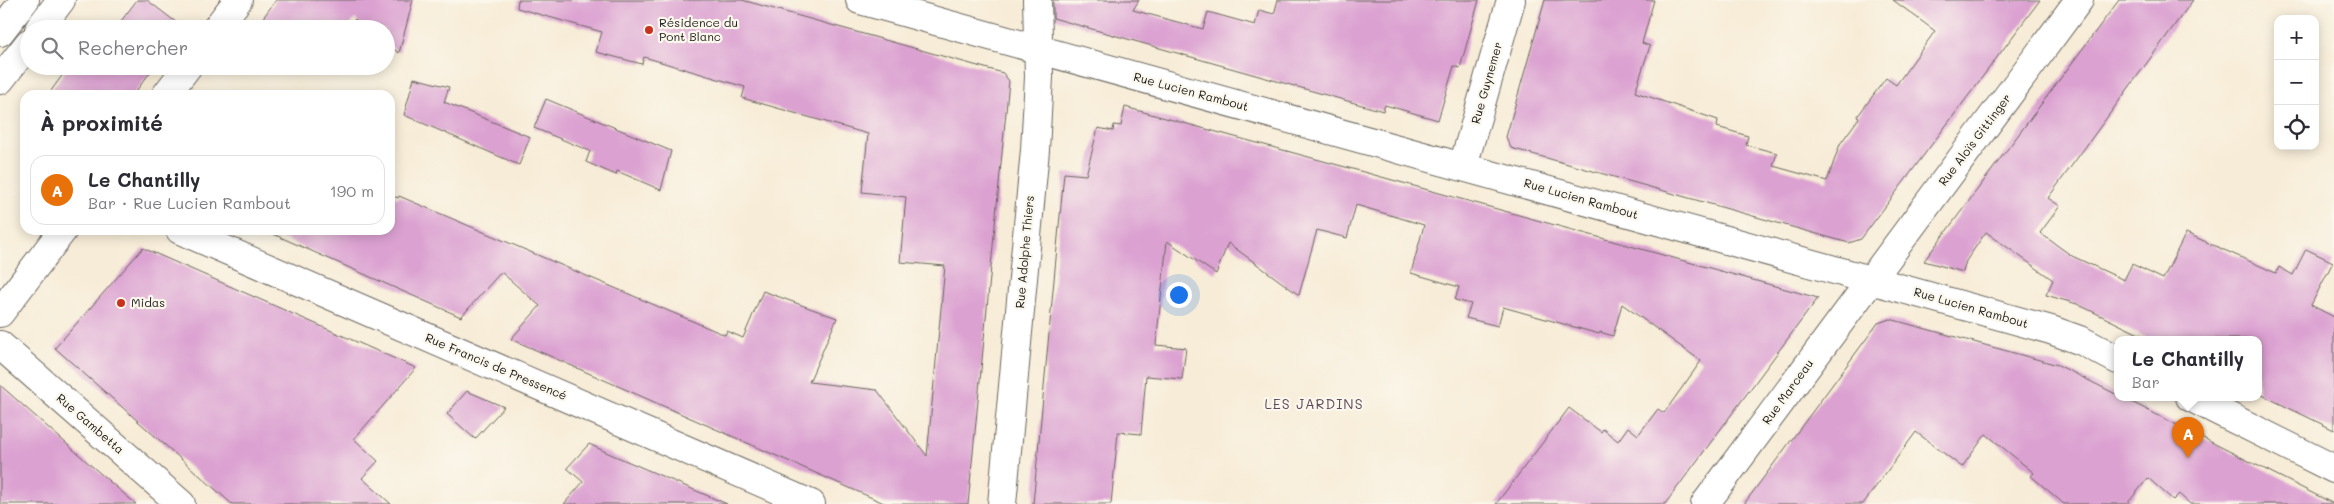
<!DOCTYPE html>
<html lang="fr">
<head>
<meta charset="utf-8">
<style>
  body { margin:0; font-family:Mali,sans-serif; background:#f7f7f7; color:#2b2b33 }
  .controls { position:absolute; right:15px; top:15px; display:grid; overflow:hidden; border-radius:10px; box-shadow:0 2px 12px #0003 }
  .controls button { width:45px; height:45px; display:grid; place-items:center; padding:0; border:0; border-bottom:1px solid #e1e1e2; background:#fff; color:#2b2b33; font:25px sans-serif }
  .you { position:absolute; left:1178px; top:294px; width:18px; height:18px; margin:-12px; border:4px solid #fff; border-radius:50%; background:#1a73e8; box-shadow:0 0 0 8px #1a73e833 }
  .badge { display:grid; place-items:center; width:32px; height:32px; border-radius:50%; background:#0f766e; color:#fff; font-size:16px; font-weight:700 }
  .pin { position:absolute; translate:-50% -41px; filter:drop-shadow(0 1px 2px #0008) }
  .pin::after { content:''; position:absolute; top:26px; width:18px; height:15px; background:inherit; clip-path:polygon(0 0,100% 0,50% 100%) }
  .popup { position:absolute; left:2114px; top:336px; width:148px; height:65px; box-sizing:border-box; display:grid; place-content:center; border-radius:10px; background:#fff; filter:drop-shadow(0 1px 4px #0005); font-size:16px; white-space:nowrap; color:#7c7c81 }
  .popup b { font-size:19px; color:#2b2b33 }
  .popup::after { content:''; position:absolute; left:50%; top:100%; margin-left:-10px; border:10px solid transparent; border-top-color:#fff }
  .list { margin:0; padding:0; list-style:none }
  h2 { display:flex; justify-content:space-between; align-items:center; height:65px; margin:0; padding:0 20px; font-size:21px }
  h2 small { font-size:16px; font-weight:400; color:#7c7c81 }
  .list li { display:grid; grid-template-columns:32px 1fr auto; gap:15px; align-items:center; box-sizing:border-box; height:70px; margin:0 10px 10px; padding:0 10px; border:1px solid #e1e1e2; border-radius:15px }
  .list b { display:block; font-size:19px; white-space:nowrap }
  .list p { margin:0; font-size:16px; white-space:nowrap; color:#7c7c81 }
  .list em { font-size:16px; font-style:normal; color:#7c7c81 }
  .icon { flex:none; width:28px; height:28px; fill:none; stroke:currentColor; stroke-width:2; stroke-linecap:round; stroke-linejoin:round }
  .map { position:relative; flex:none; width:2334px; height:504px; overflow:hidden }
  .search { position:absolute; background:#fff; box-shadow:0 2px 12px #0003; left:20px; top:20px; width:375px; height:55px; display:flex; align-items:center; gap:12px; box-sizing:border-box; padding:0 18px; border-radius:28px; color:#7c7c81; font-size:19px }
  .panel { position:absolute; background:#fff; box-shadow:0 2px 12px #0003; left:20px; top:90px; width:375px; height:145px; border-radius:15px }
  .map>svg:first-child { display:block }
  .building { fill:#dba1d1 }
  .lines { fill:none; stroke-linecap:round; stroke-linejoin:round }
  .minor-casing { stroke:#69655d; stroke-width:30 }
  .tertiary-casing { stroke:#69655d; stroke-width:30 }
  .minor { stroke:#fff; stroke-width:28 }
  .tertiary { stroke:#fff; stroke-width:28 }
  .poi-dot { fill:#c8321e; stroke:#fbf7ec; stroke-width:2 }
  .labels { text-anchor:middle; stroke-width:4.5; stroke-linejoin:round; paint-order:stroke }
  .poi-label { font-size:12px; fill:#1c1c1c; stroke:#fbf7ec; text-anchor:start }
  .street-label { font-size:12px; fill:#1c1c1c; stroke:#fbf7ec }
  .neighbourhood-label { font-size:14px; letter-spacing:1px; fill:#5f4b5b; stroke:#fbf7ec }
</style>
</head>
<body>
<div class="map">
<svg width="2334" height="504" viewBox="0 0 2334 504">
  <rect width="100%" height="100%" fill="#fbf7ec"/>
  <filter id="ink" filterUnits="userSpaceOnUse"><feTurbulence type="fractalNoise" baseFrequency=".02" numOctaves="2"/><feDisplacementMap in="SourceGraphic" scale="10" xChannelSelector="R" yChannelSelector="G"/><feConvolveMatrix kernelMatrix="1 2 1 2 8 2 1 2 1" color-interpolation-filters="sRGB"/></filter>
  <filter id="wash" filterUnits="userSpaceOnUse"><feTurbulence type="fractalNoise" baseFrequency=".0096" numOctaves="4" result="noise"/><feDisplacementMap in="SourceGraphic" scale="20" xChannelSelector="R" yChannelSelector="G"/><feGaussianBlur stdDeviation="1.12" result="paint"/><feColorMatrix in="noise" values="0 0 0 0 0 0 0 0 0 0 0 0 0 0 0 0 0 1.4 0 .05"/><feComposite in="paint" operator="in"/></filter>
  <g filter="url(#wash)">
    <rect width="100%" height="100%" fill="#f7ecd7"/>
    <g id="blocks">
      <g class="building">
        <path d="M 137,0 L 147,0 L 185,29 L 115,29 Z"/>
        <path d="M 276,0 L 413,0 L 399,53 L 386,43 L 386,29 L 367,29 L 355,19 L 347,29 L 261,29 L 257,26 Z"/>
        <path d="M 518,0 L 742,0 L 1003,73 L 1009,81 L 968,504 L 886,504 L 511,339 L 540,306 L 501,272 L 461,317 L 264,230 L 390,230 L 390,195 L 398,198 L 399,196 L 725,335 L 727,331 L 743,338 L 763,291 L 837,318 L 809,382 L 877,390 L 927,456 L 945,266 L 900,262 L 906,197 L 862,192 L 868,134 L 742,98 L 745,87 L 644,57 L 642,64 L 596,52 L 602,32 L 517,8 Z"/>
        <path d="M 1053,0 L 1139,0 L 1133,10 L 1203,29 L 1208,12 L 1255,25 L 1259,10 L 1274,14 L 1278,0 L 1479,0 L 1460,68 L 1454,66 L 1438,120 L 1385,105 L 1383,111 L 1053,18 Z"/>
        <path d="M 1545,0 L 1654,0 L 1642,43 L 1650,46 L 1635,92 L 1718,120 L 1717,127 L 1748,136 L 1746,145 L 1777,153 L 1773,166 L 1827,181 L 1840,144 L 1859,118 L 1857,117 L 1886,78 L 1896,85 L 1935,31 L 1893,0 L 2040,0 L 1861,239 L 1849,243 L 1511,148 L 1506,137 Z"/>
        <path d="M 2119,0 L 2193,0 L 2048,198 L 2060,206 L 2040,233 L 2072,256 L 2124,280 L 2132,264 L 2163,279 L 2186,233 L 2276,273 L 2279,267 L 2293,275 L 2306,249 L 2333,262 L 2311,305 L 2334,317 L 2334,430 L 2258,393 L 2258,339 L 2149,339 L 2077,304 L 2046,295 L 2053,280 L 1986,232 L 1966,261 L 1963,272 L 1924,261 Z"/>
        <path d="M 69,66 L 155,66 L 133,95 L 48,95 Z"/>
        <path d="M 414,78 L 449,87 L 444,102 L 530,137 L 519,165 L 404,115 Z"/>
        <path d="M 546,99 L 671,151 L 661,190 L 617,171 L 616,175 L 586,162 L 590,151 L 534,128 Z"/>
        <path d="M 1125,107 L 1349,168 L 1818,298 L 1665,504 L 1496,504 L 1569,408 L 1601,432 L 1603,429 L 1618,441 L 1628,427 L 1638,435 L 1658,409 L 1664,413 L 1701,361 L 1622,304 L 1613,336 L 1600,332 L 1599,334 L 1503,307 L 1498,326 L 1466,318 L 1471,304 L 1455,300 L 1459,287 L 1411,273 L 1424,225 L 1356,205 L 1347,238 L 1317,230 L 1299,295 L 1228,243 L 1216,274 L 1167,241 L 1156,345 L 1186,348 L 1182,379 L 1146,376 L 1141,434 L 1118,432 L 1111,504 L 1033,504 L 1064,173 L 1086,175 L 1098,128 L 1113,131 L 1114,125 L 1121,126 Z"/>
        <path d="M 143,248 L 416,368 L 354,439 L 378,461 L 362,478 L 391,504 L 232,504 L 55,348 Z"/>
        <path d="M 1890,319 L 2058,365 L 2334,504 L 2190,504 L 2179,494 L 2173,500 L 2148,478 L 2127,504 L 2064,504 L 2031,476 L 2034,473 L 1986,434 L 1962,467 L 1916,432 L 1863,504 L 1744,504 L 1878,323 Z"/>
        <path d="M 0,385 L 102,475 L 136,504 L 0,504 Z"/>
        <path d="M 467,391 L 504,407 L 475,439 L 447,414 Z"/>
        <path d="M 589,444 L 608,453 L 727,504 L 564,504 L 583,482 L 567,468 Z"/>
      </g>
    </g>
  </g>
  <g filter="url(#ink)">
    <use href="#blocks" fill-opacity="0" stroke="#69655d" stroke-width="1"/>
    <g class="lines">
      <defs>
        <g id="minor">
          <path d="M 860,0 L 2051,330 L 2082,341 L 2118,360"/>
          <path d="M 216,29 L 238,0"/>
          <path d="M 166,95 L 188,66"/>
          <path d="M 1463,166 L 1511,0"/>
          <path d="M 180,230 L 811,504"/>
          <path d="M 0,313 L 63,230"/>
          <path d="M 0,345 L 181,504"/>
          <path d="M 2190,397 L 2334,469"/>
          <path d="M 1002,504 L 1035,150 L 1039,77 L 1037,0"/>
          <path d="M 1705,504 L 2079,0"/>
        </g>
        <g id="tertiary">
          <path d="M 39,29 L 61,0"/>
          <path d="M 0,32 L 25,0"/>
          <path d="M 0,80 L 29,43"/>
        </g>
      </defs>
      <use href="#minor" class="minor-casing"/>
      <use href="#tertiary" class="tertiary-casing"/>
      <use href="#minor" class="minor"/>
      <use href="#tertiary" class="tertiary"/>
    </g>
  </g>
  <g class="poi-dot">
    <circle cx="649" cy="30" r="5"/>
    <circle cx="121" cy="303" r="5"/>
  </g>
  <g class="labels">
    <g class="poi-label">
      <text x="659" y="27">Résidence du<tspan x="659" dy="14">Pont Blanc</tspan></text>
      <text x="131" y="307">Midas</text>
    </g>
    <g class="street-label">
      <text transform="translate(1487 83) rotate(-74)" y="4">Rue Guynemer</text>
      <text transform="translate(1191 92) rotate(15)" y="4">Rue Lucien Rambout</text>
      <text transform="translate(1975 140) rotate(-53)" y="4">Rue Aloïs Gittinger</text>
      <text transform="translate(1581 199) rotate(16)" y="4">Rue Lucien Rambout</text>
      <text transform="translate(1025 252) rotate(-85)" y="4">Rue Adolphe Thiers</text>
      <text transform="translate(1971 308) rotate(16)" y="4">Rue Lucien Rambout</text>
      <text transform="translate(496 367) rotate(23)" y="4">Rue Francis de Pressencé</text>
      <text transform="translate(1788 392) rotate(-54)" y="4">Rue Marceau</text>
      <text transform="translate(90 424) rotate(41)" y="4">Rue Gambetta</text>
    </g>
    <g class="neighbourhood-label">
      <text x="1314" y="409">LES JARDINS</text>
    </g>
  </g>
</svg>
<div class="controls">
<button>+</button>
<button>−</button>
<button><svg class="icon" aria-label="locate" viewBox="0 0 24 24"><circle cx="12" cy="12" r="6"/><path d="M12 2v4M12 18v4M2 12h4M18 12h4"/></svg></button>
</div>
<div class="you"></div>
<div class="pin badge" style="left:2188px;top:458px;background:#e8710a">A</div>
<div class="popup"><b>Le Chantilly</b>Bar</div>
<div class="search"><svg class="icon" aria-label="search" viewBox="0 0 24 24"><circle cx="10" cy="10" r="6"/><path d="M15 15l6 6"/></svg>Rechercher</div>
<section class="panel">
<h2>À proximité<small></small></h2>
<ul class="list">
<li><span class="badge" style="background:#e8710a">A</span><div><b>Le Chantilly</b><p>Bar · Rue Lucien Rambout</p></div><em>190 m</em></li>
</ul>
</section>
</div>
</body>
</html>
